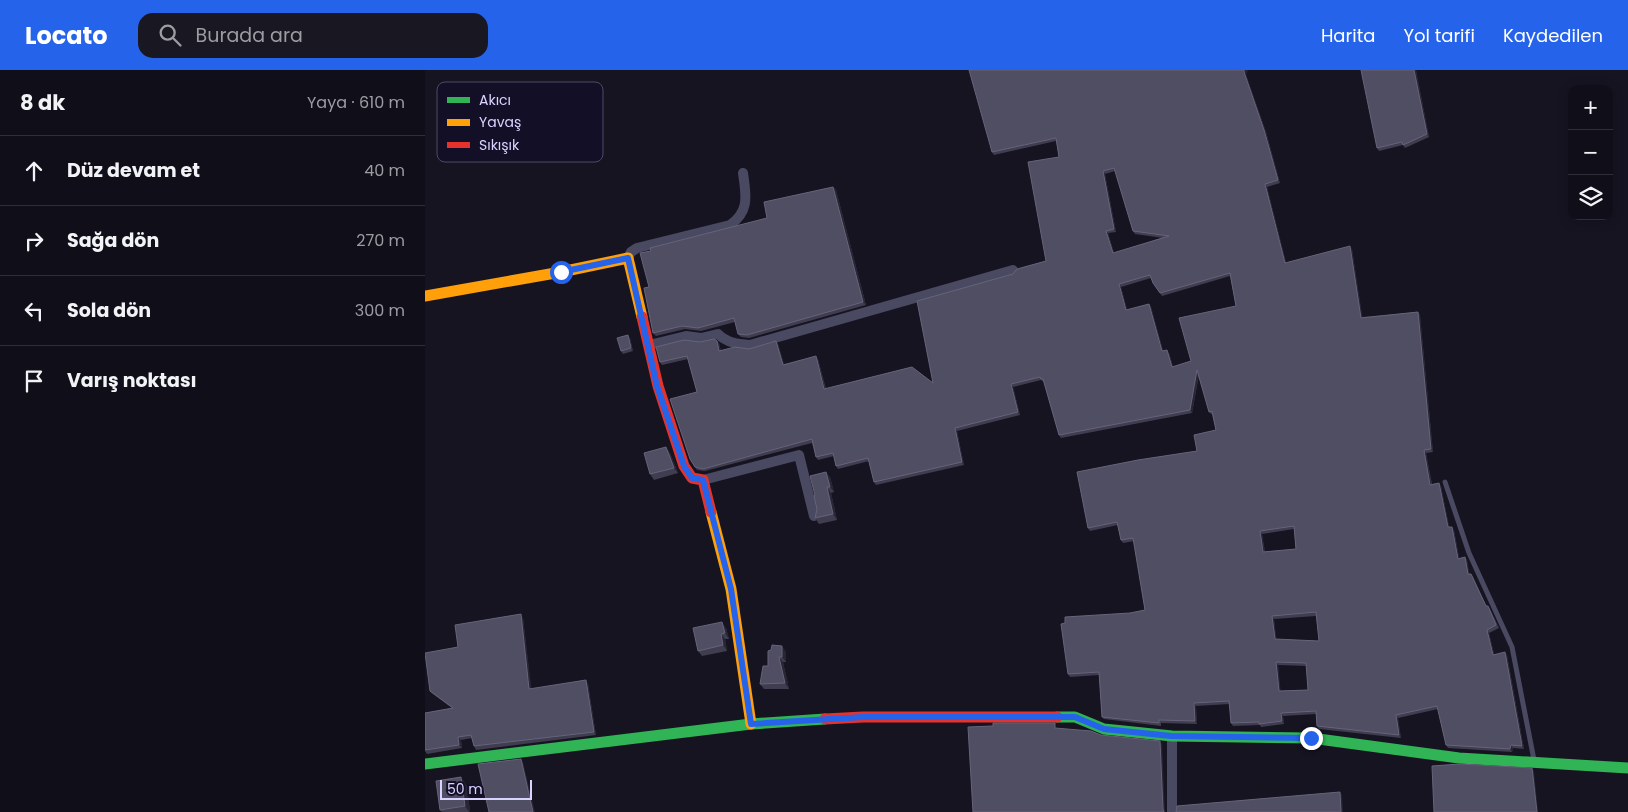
<!DOCTYPE html>
<html lang="tr">
<head>
<meta charset="utf-8">
<style>
  body { margin:0; font-family:Poppins,sans-serif; background:#191822; color:#f1f3f6 }
  .controls { position:absolute; right:15px; top:15px; display:grid; overflow:hidden; border-radius:10px; box-shadow:0 2px 12px #0003 }
  .controls button { width:45px; height:45px; display:grid; place-items:center; padding:0; border:0; border-bottom:1px solid #302f38; background:#100f19; color:#f1f3f6; font:25px sans-serif }
  .scale { position:absolute; left:15px; bottom:12px; width:92px; box-sizing:border-box; padding-left:5px; border:2px solid #d9d4ff; border-top:0; font-size:14px; line-height:18px; white-space:nowrap; color:#d9d4ff; -webkit-text-stroke:4px #130f26; paint-order:stroke }
  .stop { position:absolute; width:15px; height:15px; margin:-11px; border:4px solid #2563eb; border-radius:50%; background:#fff }
  .stop.end { background:#2563eb; border-color:#fff; box-shadow:0 1px 5px #0008 }
  .list { margin:0; padding:0; list-style:none }
  h2 { display:flex; justify-content:space-between; align-items:center; height:65px; margin:0; padding:0 20px; font-size:21px }
  h2 small { font-size:16px; font-weight:400; color:#9c9ca2 }
  .list li { display:grid; grid-template-columns:32px 1fr auto; gap:15px; align-items:center; box-sizing:border-box; height:70px; padding:0 20px; border-top:1px solid #302f38 }
  .list b { display:block; font-size:19px; white-space:nowrap }
  .list em { font-size:16px; font-style:normal; color:#9c9ca2 }
  .icon { flex:none; width:28px; height:28px; fill:none; stroke:currentColor; stroke-width:2; stroke-linecap:round; stroke-linejoin:round }
  .map { position:relative; flex:none; width:1203px; height:742px; overflow:hidden }
  header { display:flex; align-items:center; gap:30px; box-sizing:border-box; height:70px; padding:0 25px; background:#2563eb; color:#fff }
  header strong { font-size:24px }
  nav { display:flex; gap:28px; margin-inline-start:auto; font-size:18px }
  .search { width:350px; height:45px; background:#191822; display:flex; align-items:center; gap:12px; box-sizing:border-box; padding:0 18px; border-radius:15px; color:#9c9ca2; font-size:19px }
  main { display:flex }
  aside { flex:1; background:#100f19 }
  .map>svg:first-child { display:block }
  .lines { fill:none; stroke-linecap:round; stroke-linejoin:round }
  .lane { stroke:#4a4962; stroke-width:5 }
  .street { stroke:#4a4962; stroke-width:10 }
  .fast { stroke:#30b455; stroke-width:11 }
  .slow { stroke:#ff9f0a; stroke-width:11 }
  .jam { stroke:#e5322d; stroke-width:11 }
  .wall { fill:#403d50; fill-rule:evenodd }
  .shaded-wall { fill:#282635 }
  .building { fill:#504e63; stroke:#66637b; fill-rule:evenodd }
  .route { stroke:#2563eb; stroke-width:6 }
  .key { fill:#130f26; stroke:#4e4a67; stroke-width:1 }
  .key-label { font-size:14px; fill:#d9d4ff }
</style>
</head>
<body>
<header>
<strong>Locato</strong>
<div class="search"><svg class="icon" aria-label="search" viewBox="0 0 24 24"><circle cx="10" cy="10" r="6"/><path d="M15 15l6 6"/></svg>Burada ara</div>
<nav><a>Harita</a><a>Yol tarifi</a><a>Kaydedilen</a></nav>
</header>
<main>
<aside>
<h2>8 dk<small>Yaya · 610 m</small></h2>
<ul class="list">
<li><svg class="icon" aria-label="ahead" viewBox="0 0 24 24"><path d="M12 20V5M6 11l6-6 6 6"/></svg><div><b>Düz devam et</b></div><em>40 m</em></li>
<li><svg class="icon" aria-label="right" viewBox="0 0 24 24"><path d="M7 20v-9h11M14 6l5 5-5 5"/></svg><div><b>Sağa dön</b></div><em>270 m</em></li>
<li><svg class="icon" aria-label="left" viewBox="0 0 24 24"><path d="M17 20v-9H6M10 6l-5 5 5 5"/></svg><div><b>Sola dön</b></div><em>300 m</em></li>
<li><svg class="icon" aria-label="arrive" viewBox="0 0 24 24"><path d="M6 21V4h12l-3 4 3 4H6"/></svg><div><b>Varış noktası</b></div></li>
</ul>
</aside>
<div class="map">
<svg width="1203" height="742" viewBox="0 0 1203 742">
  <rect width="100%" height="100%" fill="#161421"/>
  <g class="lines">
    <path class="lane" d="M 1020,412 L 1044,483 L 1087,577 L 1109,690"/>
    <g class="street">
      <path d="M 203,188 L 206,182 L 212,178 L 305,155 C 325,141 321,125 318,103"/>
      <path d="M 224,275 L 261,266 L 276,268 L 293,264 C 302,273 313,274 325,275 L 588,200"/>
      <path d="M 278,410 L 374,385 L 389,446"/>
      <path d="M 747,666 L 747,742"/>
    </g>
    <g class="fast">
      <path d="M 632,647 L 650,647 L 679,659 L 747,666 L 886,668 L 1034,688 L 1203,698"/>
      <path d="M 0,694 L 326,654 L 400,649"/>
    </g>
    <g class="slow">
      <path d="M 0,226 L 136,202 L 203,188 L 217,247"/>
      <path d="M 286,442 L 306,519 L 326,654"/>
    </g>
    <g class="jam">
      <path d="M 217,247 L 233,316 L 259,396 L 267,408 L 278,410 L 286,442"/>
      <path d="M 400,649 L 438,647 L 632,647"/>
    </g>
  </g>
  <g class="wall">
    <path d="M 991,0 L 1004,67 L 980,78 L 978,75 L 954,81 L 952,78 Z"/>
    <path d="M 821,5 L 841,62 L 855,113 L 842,117 L 861,193 L 927,179 L 937,247 L 993,242 L 995,245 L 1008,382 L 1001,383 L 1007,414 L 1014,413 L 1016,416 L 1024,457 L 1029,460 L 1034,488 L 1040,487 L 1042,490 L 1044,504 L 1046,504 L 1048,507 L 1061,536 L 1065,539 L 1074,558 L 1064,563 L 1069,584 L 1082,585 L 1099,679 L 1088,678 L 1087,682 L 1023,678 L 1021,675 L 1013,639 L 973,648 L 976,668 L 894,659 L 892,656 L 891,644 L 858,646 L 859,654 L 836,657 L 835,655 L 808,656 L 806,653 L 805,634 L 771,636 L 772,654 L 736,653 L 736,656 L 679,649 L 677,647 L 674,605 L 645,607 L 643,604 L 705,543 L 720,540 L 709,471 L 698,473 L 696,470 L 693,455 L 665,461 L 663,458 L 772,381 L 791,360 L 787,344 L 786,344 L 784,342 L 774,305 L 767,343 L 636,368 L 634,365 L 619,312 L 616,310 L 588,317 L 595,345 L 532,361 L 539,395 L 451,415 L 449,412 L 444,391 L 413,399 L 411,396 L 409,386 L 393,390 L 391,387 L 387,373 L 280,401 L 272,400 L 265,389 L 272,322 L 263,289 L 237,295 L 235,292 L 275,272 L 294,273 L 296,281 L 324,279 L 351,271 L 353,274 L 359,294 L 393,289 L 401,319 L 508,313 L 588,204 L 621,191 L 634,87 L 631,71 L 569,85 L 567,82 ZM 690,101 L 708,161 L 710,164 L 738,168 L 689,183 L 683,163 L 691,162 L 680,104 ZM 805,206 L 811,236 L 766,291 L 748,297 L 744,283 L 738,281 L 726,237 L 724,234 L 702,240 L 696,217 L 726,208 L 728,213 L 737,226 ZM 869,459 L 871,479 L 840,482 L 837,464 ZM 891,546 L 894,571 L 851,569 L 849,549 ZM 853,595 L 882,596 L 883,620 L 855,621 Z"/>
    <path d="M 408,117 L 411,120 L 441,235 L 324,268 L 316,267 L 313,264 L 310,252 L 276,261 L 260,259 L 231,266 L 228,263 L 224,217 L 342,148 Z"/>
    <path d="M 205,268 L 208,281 L 198,284 L 196,281 Z"/>
    <path d="M 245,383 L 253,403 L 229,410 L 225,404 Z"/>
    <path d="M 405,407 L 409,422 L 406,423 L 412,450 L 394,454 L 390,448 L 392,439 L 390,425 Z"/>
    <path d="M 98,548 L 106,619 L 163,614 L 171,665 L 51,680 L 49,676 L 47,668 L 36,670 L 37,678 L 2,684 L 0,681 L 0,643 L 27,638 L 8,624 L 5,621 L 33,577 Z"/>
    <path d="M 301,558 L 304,569 L 300,569 L 302,581 L 277,586 L 273,581 Z"/>
    <path d="M 346,580 L 361,582 L 361,592 L 358,592 L 364,619 L 339,619 L 335,614 L 343,596 Z"/>
    <path d="M 42,716 L 45,742 L 17,742 L 15,740 Z"/>
  </g>
  <g class="shaded-wall">
    <path d="M 819,0 L 823,0 L 821,5 L 841,62 L 855,113 L 853,110 L 819,2 Z"/>
    <path d="M 989,0 L 991,0 L 1004,67 L 1002,64 Z"/>
    <path d="M 678,101 L 680,104 L 691,162 L 689,159 Z"/>
    <path d="M 840,114 L 842,117 L 862,196 L 860,193 Z"/>
    <path d="M 408,117 L 411,120 L 441,235 L 438,232 Z"/>
    <path d="M 681,161 L 683,163 L 690,186 L 688,183 Z"/>
    <path d="M 925,176 L 927,179 L 938,250 L 936,248 Z"/>
    <path d="M 694,214 L 696,217 L 703,243 L 701,240 Z"/>
    <path d="M 724,234 L 726,237 L 739,284 L 737,281 Z"/>
    <path d="M 993,242 L 995,245 L 1008,382 L 1006,379 Z"/>
    <path d="M 203,265 L 205,268 L 208,281 L 206,278 Z"/>
    <path d="M 292,271 L 294,273 L 296,284 L 294,281 Z"/>
    <path d="M 351,271 L 353,274 L 360,298 L 358,295 Z"/>
    <path d="M 742,280 L 744,283 L 749,300 L 747,297 Z"/>
    <path d="M 391,286 L 393,289 L 401,322 L 399,319 Z"/>
    <path d="M 772,300 L 774,303 L 767,343 L 765,340 Z"/>
    <path d="M 586,314 L 588,317 L 595,345 L 593,342 Z"/>
    <path d="M 530,358 L 532,361 L 539,395 L 537,392 Z"/>
    <path d="M 241,377 L 245,383 L 253,403 L 249,398 Z"/>
    <path d="M 999,380 L 1001,383 L 1007,418 L 1005,415 Z"/>
    <path d="M 401,402 L 405,407 L 409,422 L 405,417 Z"/>
    <path d="M 1014,413 L 1016,416 L 1025,460 L 1023,457 Z"/>
    <path d="M 402,417 L 406,423 L 412,450 L 408,444 Z"/>
    <path d="M 1027,457 L 1029,460 L 1035,492 L 1033,489 Z"/>
    <path d="M 835,461 L 837,464 L 840,485 L 838,482 Z"/>
    <path d="M 1040,487 L 1042,490 L 1045,507 L 1043,504 Z"/>
    <path d="M 1046,504 L 1048,507 L 1063,539 L 1061,536 Z"/>
    <path d="M 96,544 L 98,548 L 107,623 L 104,619 Z"/>
    <path d="M 847,546 L 849,549 L 852,572 L 850,569 Z"/>
    <path d="M 297,552 L 301,558 L 304,569 L 300,563 Z"/>
    <path d="M 1062,560 L 1064,563 L 1070,587 L 1068,585 Z"/>
    <path d="M 296,564 L 300,569 L 302,581 L 298,575 Z"/>
    <path d="M 357,576 L 361,582 L 361,592 L 357,587 Z"/>
    <path d="M 1080,582 L 1082,585 L 1099,679 L 1097,676 Z"/>
    <path d="M 354,587 L 358,592 L 364,619 L 360,613 Z"/>
    <path d="M 851,592 L 853,595 L 856,624 L 854,621 Z"/>
    <path d="M 161,610 L 163,614 L 171,665 L 169,662 Z"/>
    <path d="M 769,633 L 771,636 L 772,654 L 770,651 Z"/>
    <path d="M 856,643 L 858,646 L 859,654 L 857,651 Z"/>
    <path d="M 971,645 L 973,648 L 976,668 L 974,665 Z"/>
    <path d="M 33,667 L 36,670 L 37,678 L 34,675 Z"/>
    <path d="M 735,671 L 737,674 L 740,742 L 739,742 L 738,739 Z"/>
    <path d="M 1086,675 L 1088,678 L 1087,682 L 1085,679 Z"/>
    <path d="M 96,689 L 98,692 L 110,742 L 108,742 Z"/>
    <path d="M 1107,698 L 1109,701 L 1113,742 L 1112,742 Z"/>
    <path d="M 36,707 L 42,716 L 45,742 L 44,742 L 40,736 Z"/>
    <path d="M 915,722 L 917,725 L 918,742 L 916,742 Z"/>
  </g>
  <g class="building">
    <path d="M 544,0 L 819,0 L 819,2 L 839,60 L 853,110 L 840,114 L 860,193 L 925,176 L 936,248 L 993,242 L 1006,379 L 999,380 L 1005,415 L 1014,413 L 1023,457 L 1027,457 L 1033,489 L 1040,487 L 1043,504 L 1046,504 L 1061,536 L 1063,536 L 1071,555 L 1062,560 L 1068,585 L 1080,582 L 1097,676 L 1086,675 L 1085,679 L 1021,675 L 1012,636 L 971,645 L 974,665 L 892,656 L 891,641 L 856,643 L 857,651 L 834,654 L 834,652 L 806,653 L 804,631 L 769,633 L 770,651 L 734,650 L 734,653 L 677,647 L 674,602 L 643,604 L 636,554 L 640,553 L 640,547 L 705,543 L 720,540 L 708,468 L 696,470 L 692,452 L 663,458 L 652,402 L 713,390 L 772,381 L 769,365 L 791,360 L 787,341 L 784,342 L 772,300 L 765,340 L 634,365 L 618,309 L 616,309 L 615,307 L 586,314 L 593,342 L 530,358 L 537,392 L 449,412 L 443,388 L 411,396 L 408,383 L 391,387 L 387,369 L 278,399 L 270,397 L 265,389 L 245,329 L 272,322 L 262,286 L 235,292 L 231,277 L 259,270 L 275,272 L 289,269 L 292,271 L 294,281 L 310,277 L 324,279 L 351,271 L 358,295 L 391,286 L 399,319 L 487,297 L 508,313 L 492,231 L 588,204 L 592,199 L 621,191 L 603,92 L 634,87 L 631,68 L 567,82 ZM 689,98 L 708,161 L 744,166 L 688,183 L 681,161 L 689,159 L 678,101 ZM 805,203 L 811,236 L 754,248 L 766,291 L 747,297 L 742,280 L 737,281 L 724,234 L 701,240 L 694,214 L 725,205 L 728,213 L 735,223 ZM 869,456 L 871,479 L 838,482 L 835,461 ZM 891,542 L 894,571 L 850,569 L 847,546 ZM 851,592 L 881,593 L 883,620 L 854,621 Z"/>
    <path d="M 936,0 L 989,0 L 1002,64 L 978,75 L 977,72 L 952,78 Z"/>
    <path d="M 408,117 L 438,232 L 322,265 L 313,264 L 309,248 L 273,258 L 257,256 L 228,263 L 219,218 L 224,217 L 215,183 L 226,181 L 225,178 L 342,148 L 339,132 Z"/>
    <path d="M 203,265 L 206,278 L 196,281 L 192,268 Z"/>
    <path d="M 241,377 L 249,398 L 225,404 L 219,383 Z"/>
    <path d="M 401,402 L 405,417 L 402,417 L 408,444 L 390,448 L 392,439 L 389,426 L 390,425 L 385,406 Z"/>
    <path d="M 96,544 L 104,619 L 161,610 L 169,662 L 49,676 L 46,665 L 33,667 L 34,675 L 0,680 L 0,643 L 28,638 L 5,621 L 0,583 L 33,577 L 30,555 Z"/>
    <path d="M 297,552 L 300,563 L 296,564 L 298,575 L 273,581 L 268,558 Z"/>
    <path d="M 347,575 L 357,576 L 357,587 L 354,587 L 360,613 L 335,614 L 338,596 L 343,596 L 343,581 L 346,580 Z"/>
    <path d="M 568,653 L 630,653 L 630,658 L 666,661 L 676,665 L 735,671 L 738,739 L 739,742 L 548,742 L 543,657 L 568,656 Z"/>
    <path d="M 96,689 L 108,742 L 64,742 L 53,694 Z"/>
    <path d="M 1035,694 L 1107,698 L 1112,742 L 1009,742 L 1007,696 Z"/>
    <path d="M 36,707 L 40,736 L 15,740 L 11,711 Z"/>
    <path d="M 915,722 L 916,742 L 751,742 L 752,736 Z"/>
  </g>
  <g class="lines">
    <path class="route" d="M 136,202 L 203,188 L 232,316 L 259,396 L 267,408 L 278,410 L 306,519 L 326,654 L 438,647 L 650,647 L 679,659 L 746,666 L 886,668"/>
  </g>
  <rect x="12" y="12" width="166" height="80" rx="8" class="key"/>
  <rect x="22" y="27" width="23" height="6" fill="#30b455"/>
  <rect x="22" y="49" width="23" height="7" fill="#ff9f0a"/>
  <rect x="22" y="72" width="23" height="6" fill="#e5322d"/>
  <g class="key-label">
    <text x="54" y="35">Akıcı</text>
    <text x="54" y="57">Yavaş</text>
    <text x="54" y="80">Sıkışık</text>
  </g>
</svg>
<div class="controls">
<button>+</button>
<button>−</button>
<button><svg class="icon" aria-label="layers" viewBox="0 0 24 24"><path d="M12 4l9 5-9 5-9-5zM3 14l9 5 9-5"/></svg></button>
</div>
<div class="scale">50 m</div>
<div class="stop" style="left:136px;top:202px"></div>
<div class="stop end" style="left:886px;top:668px"></div>
</div>
</main>
</body>
</html>
